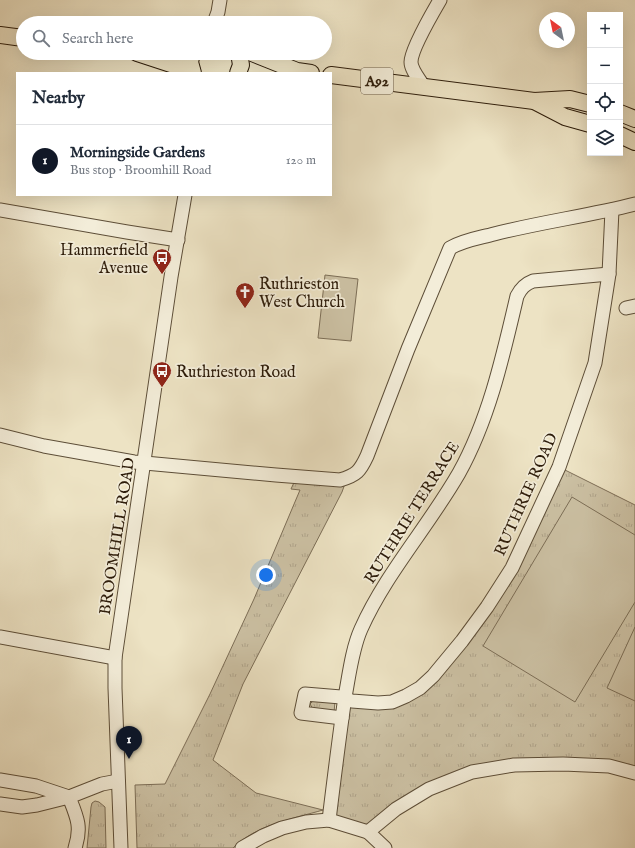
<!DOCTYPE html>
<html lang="en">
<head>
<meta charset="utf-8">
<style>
  body { margin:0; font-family:"IM FELL English",serif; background:#f2f2f3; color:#1f2937 }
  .controls { position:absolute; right:12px; top:12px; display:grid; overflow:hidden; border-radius:0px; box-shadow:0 4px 16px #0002 }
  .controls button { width:36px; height:36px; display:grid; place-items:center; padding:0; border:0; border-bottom:1px solid #e0e1e3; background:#fff; color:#1f2937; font:20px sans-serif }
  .compass { position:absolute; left:539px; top:12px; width:36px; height:36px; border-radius:50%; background:#fff; box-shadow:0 4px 16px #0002; rotate:327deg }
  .you { position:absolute; left:266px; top:575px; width:14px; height:14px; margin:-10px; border:3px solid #fff; border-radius:50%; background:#1a73e8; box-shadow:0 0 0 6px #1a73e833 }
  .badge { display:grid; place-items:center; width:26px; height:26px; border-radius:50%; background:#111827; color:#fff; font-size:13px; font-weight:700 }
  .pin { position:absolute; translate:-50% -33px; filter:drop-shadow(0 1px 2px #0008) }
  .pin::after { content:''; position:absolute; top:21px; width:14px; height:12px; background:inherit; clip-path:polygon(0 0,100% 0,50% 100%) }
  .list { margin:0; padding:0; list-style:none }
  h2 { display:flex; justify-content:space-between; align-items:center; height:52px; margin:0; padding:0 16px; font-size:17px }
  h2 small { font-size:13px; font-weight:400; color:#747a83 }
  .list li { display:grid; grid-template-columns:26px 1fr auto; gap:12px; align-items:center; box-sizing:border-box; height:72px; padding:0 16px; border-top:1px solid #e0e1e3 }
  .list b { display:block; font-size:15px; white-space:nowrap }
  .list p { margin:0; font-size:13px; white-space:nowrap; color:#747a83 }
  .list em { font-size:13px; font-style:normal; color:#747a83 }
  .icon { flex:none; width:22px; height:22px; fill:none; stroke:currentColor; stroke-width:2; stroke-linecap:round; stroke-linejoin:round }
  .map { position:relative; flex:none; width:635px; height:848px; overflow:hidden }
  .search { position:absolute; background:#fff; box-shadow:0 4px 16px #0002; left:16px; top:16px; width:316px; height:44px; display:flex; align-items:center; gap:10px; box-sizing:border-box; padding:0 14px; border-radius:22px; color:#747a83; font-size:15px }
  .panel { position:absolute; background:#fff; box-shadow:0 4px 16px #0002; left:16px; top:72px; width:316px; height:124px; border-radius:0px }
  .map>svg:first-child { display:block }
  .grass { fill:url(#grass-tufts); stroke:#7c6e57 }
  .pitch { fill:#ccc1a4; stroke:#7c6e57 }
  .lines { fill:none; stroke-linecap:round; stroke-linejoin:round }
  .minor-casing { stroke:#5d4e38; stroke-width:15 }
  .major-casing { stroke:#2d1c0a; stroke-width:18 }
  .minor { stroke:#f3edd9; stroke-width:13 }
  .major { stroke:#ede3c4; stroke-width:16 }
  .labels { text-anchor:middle; stroke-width:3.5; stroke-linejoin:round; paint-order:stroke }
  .shield { fill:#f3edd9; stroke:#685b48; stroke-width:1 }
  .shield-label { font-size:15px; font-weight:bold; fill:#2d1c0a }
  .poi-label { font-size:16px; fill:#2d1c0a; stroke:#f3edd9; text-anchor:start }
  .street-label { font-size:16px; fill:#2d1c0a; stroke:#f3edd9 }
</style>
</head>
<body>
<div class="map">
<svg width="635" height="848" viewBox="0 0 635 848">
  <defs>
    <pattern id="grass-tufts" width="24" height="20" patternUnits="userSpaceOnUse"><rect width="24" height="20" fill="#ccc1a4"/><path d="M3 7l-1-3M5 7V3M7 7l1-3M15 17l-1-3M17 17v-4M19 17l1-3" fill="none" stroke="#b0a58c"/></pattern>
  </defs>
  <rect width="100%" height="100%" fill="#ede3c4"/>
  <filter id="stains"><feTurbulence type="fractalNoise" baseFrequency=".005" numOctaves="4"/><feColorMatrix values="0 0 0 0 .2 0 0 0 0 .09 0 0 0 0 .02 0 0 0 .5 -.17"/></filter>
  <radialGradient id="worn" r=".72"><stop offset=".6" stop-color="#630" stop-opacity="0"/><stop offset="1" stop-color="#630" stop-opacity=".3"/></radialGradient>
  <g class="grass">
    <path d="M 559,467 L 635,505 L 635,773 L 514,765 L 429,789 L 368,832 L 329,820 L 345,699 L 377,703 L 419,688 L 487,607 Z"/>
    <path d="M 297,476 L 347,478 L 342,492 L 243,684 L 213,760 L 256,793 L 323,810 C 292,819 256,825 233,848 L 137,848 L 135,785 L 165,784 L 210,694 L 254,599 L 300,490 L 291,489 Z"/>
    <path d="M 313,701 L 335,701 L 334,713 L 313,709 L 310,704 Z"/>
    <path d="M 95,801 L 99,802 L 105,807 L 106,848 L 87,848 L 91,807 L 92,803 Z"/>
  </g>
  <g class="pitch">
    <path d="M 325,275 L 358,279 L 351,341 L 318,338 Z"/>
    <path d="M 572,497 L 635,535 L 635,602 L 575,702 L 483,646 Z"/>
    <path d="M 635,627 L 635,701 L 607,688 Z"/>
  </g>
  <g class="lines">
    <defs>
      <g id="minor">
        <path d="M 214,23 L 218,12 L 220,0"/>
        <path d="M 424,87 C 420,80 411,70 411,62 C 411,50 433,12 440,0"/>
        <path d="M 0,210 L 127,232 L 178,240"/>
        <path d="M 626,308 L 635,306"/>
        <path d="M 0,435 L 44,446 L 134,462 L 276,475 L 340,480 C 357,475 360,471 367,456 L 408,349 L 450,248 C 464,240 479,238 494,234 C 541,222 588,216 635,204"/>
        <path d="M 0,637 L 115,658"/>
        <path d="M 342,718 L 301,713 L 305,694 L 341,697 L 352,701 L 378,703 L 392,702 L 406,696 L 420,688 L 433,676 L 462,641 L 487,607 L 512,568 L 559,467 L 595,363 L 609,274 L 612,210"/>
        <path d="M 0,780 L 36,786 L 69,797"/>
        <path d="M 0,804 L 22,807 L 37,805 L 69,797"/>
        <path d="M 329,820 C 334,779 339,738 345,697 C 349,676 352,649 361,629 C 386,573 428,527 459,473 C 489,419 503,356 517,296 C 521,288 525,284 533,281 L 609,274"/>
        <path d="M 368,832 L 396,809 L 429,789 L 472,772 L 514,765 L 563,764 L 609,766 L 635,773"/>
        <path d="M 75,848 C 82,827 77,817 69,797 L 102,784 L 118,781"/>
        <path d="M 121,848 L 115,688 L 115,658 L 171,277 L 185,195"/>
        <path d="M 242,848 L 263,836 L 282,828 L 306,822 L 329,820 L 368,832 L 385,848"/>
      </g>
      <g id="major">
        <path d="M 0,35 L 23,38"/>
        <path d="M 137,53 L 192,71"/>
        <path d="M 192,53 L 190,62 L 193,73"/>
        <path d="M 252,53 L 297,71 L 311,73"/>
        <path d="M 238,73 L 241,65 L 239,53"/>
        <path d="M 331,75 L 534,101 L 570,99 L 590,104"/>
        <path d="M 536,102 L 565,117 L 590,124"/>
        <path d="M 620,113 L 635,119"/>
        <path d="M 620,135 L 635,142"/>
      </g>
    </defs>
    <use href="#minor" class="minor-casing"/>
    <use href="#major" class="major-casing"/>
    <use href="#minor" class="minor"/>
    <use href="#major" class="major"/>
  </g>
  <defs>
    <symbol id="bus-pin" viewBox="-11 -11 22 30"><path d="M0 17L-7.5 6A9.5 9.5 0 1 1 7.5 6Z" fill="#8f2418" stroke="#f3edd9"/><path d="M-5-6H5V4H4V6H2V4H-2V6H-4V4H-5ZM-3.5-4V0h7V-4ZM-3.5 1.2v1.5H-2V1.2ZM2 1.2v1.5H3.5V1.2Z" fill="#fff"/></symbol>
    <symbol id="church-pin" viewBox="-11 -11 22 30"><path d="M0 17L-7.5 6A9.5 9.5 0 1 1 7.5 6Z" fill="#8f2418" stroke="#f3edd9"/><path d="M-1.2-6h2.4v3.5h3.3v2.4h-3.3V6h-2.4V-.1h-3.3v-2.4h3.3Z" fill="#fff"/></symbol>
  </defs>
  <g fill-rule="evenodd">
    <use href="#bus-pin" x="151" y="247" width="22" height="30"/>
    <use href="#church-pin" x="234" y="281" width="22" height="30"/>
    <use href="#bus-pin" x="151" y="360" width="22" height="30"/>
  </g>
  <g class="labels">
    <rect class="shield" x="361" y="68" width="32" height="26" rx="3"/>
    <g class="shield-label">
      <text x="377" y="86">A92</text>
    </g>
    <g class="poi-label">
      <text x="148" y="255" text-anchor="end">Hammerfield<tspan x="148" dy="18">Avenue</tspan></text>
      <text x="259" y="289">Ruthrieston<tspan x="259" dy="18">West Church</tspan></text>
      <text x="176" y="377">Ruthrieston Road</text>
    </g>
    <g class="street-label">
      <text transform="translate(525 494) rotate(-66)" y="6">RUTHRIE ROAD</text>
      <text transform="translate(411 512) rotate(-58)" y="6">RUTHRIE TERRACE</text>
      <text transform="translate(116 536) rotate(-81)" y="6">BROOMHILL ROAD</text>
    </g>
  </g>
  <rect width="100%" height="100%" filter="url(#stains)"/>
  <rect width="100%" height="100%" fill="url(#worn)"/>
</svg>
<div class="controls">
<button>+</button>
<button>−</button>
<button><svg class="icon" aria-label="locate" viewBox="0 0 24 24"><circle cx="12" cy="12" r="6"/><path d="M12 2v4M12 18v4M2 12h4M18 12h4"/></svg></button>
<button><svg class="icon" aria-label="layers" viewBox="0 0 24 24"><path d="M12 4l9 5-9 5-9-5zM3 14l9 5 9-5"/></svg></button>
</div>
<svg class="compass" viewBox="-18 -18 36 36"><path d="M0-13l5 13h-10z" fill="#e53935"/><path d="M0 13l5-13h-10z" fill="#747a83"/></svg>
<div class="you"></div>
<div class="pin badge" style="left:129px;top:759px">1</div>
<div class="search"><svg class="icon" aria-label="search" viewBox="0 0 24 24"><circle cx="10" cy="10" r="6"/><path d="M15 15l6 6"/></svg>Search here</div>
<section class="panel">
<h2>Nearby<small></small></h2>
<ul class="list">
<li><span class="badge">1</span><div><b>Morningside Gardens</b><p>Bus stop · Broomhill Road</p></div><em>120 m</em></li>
</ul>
</section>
</div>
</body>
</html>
